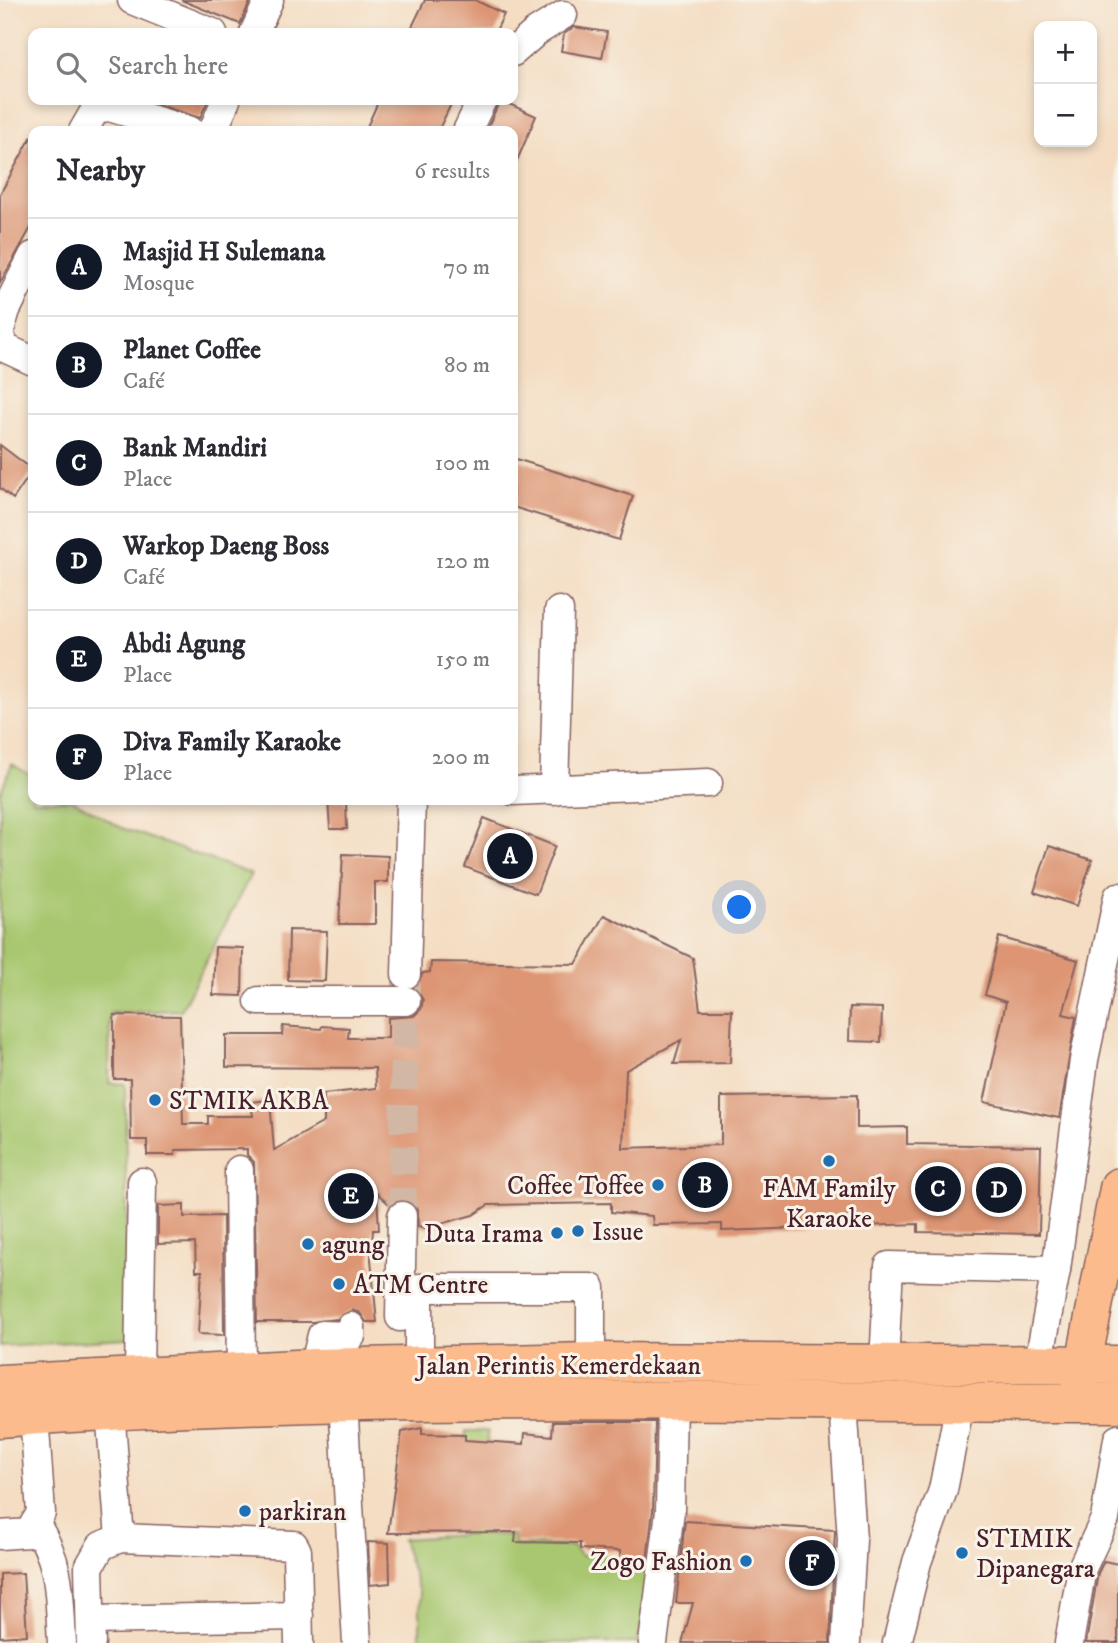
<!DOCTYPE html>
<html lang="en">
<head>
<meta charset="utf-8">
<style>
  body { margin:0; font-family:"IM FELL DW Pica",serif; background:#f7f7f7; color:#2b2b33 }
  .controls { position:absolute; right:21px; top:21px; display:grid; overflow:hidden; border-radius:14px; box-shadow:0 4px 10px #0003 }
  .controls button { width:63px; height:63px; display:grid; place-items:center; padding:0; border:0; border-bottom:2px solid #e1e1e2; background:#fff; color:#2b2b33; font:35px sans-serif }
  .you { position:absolute; left:740px; top:908px; width:24px; height:24px; margin:-18px; border:5px solid #fff; border-radius:50%; background:#1a73e8; box-shadow:0 0 0 10px #1a73e833 }
  .badge { display:grid; place-items:center; width:46px; height:46px; border-radius:50%; background:#111827; color:#fff; font-size:23px; font-weight:700 }
  .pin { position:absolute; translate:-50% -50%; border:4px solid #fff; box-shadow:0 2px 7px #0006 }
  .list { margin:0; padding:0; list-style:none }
  h2 { display:flex; justify-content:space-between; align-items:center; height:91px; margin:0; padding:0 28px; font-size:30px }
  h2 small { font-size:23px; font-weight:400; color:#7c7c81 }
  .list li { display:grid; grid-template-columns:46px 1fr auto; gap:21px; align-items:center; box-sizing:border-box; height:98px; padding:0 28px; border-top:2px solid #e1e1e2 }
  .list b { display:block; font-size:26px; white-space:nowrap }
  .list p { margin:0; font-size:23px; white-space:nowrap; color:#7c7c81 }
  .list em { font-size:23px; font-style:normal; color:#7c7c81 }
  .icon { flex:none; width:38px; height:38px; fill:none; stroke:currentColor; stroke-width:2; stroke-linecap:round; stroke-linejoin:round }
  .map { position:relative; flex:none; width:1118px; height:1643px; overflow:hidden }
  .search { position:absolute; background:#fff; box-shadow:0 4px 10px #0003; left:28px; top:28px; width:490px; height:77px; display:flex; align-items:center; gap:18px; box-sizing:border-box; padding:0 24px; border-radius:14px; color:#7c7c81; font-size:26px }
  .panel { position:absolute; background:#fff; box-shadow:0 4px 10px #0003; left:28px; top:126px; width:490px; height:679px; border-radius:14px }
  .map>svg:first-child { display:block }
  .green { fill:#a8c76f; stroke:#79734d; stroke-width:2 }
  .building { fill:#dd9573 }
  .lines { fill:none; stroke-linecap:round; stroke-linejoin:round }
  .minor-tunnel { stroke:#d2b7a4; stroke-width:28; stroke-dasharray:28 14; stroke-linecap:butt }
  .minor-casing { stroke:#866260; stroke-width:31 }
  .major-casing { stroke:#866260; stroke-width:38 }
  .highway-casing { stroke:#866260; stroke-width:41 }
  .minor { stroke:#fff; stroke-width:28 }
  .major { stroke:#fbbb8c; stroke-width:35 }
  .highway { stroke:#fbbb8c; stroke-width:38 }
  .poi-dot { fill:#1f6fb2; stroke:#f7f3e8; stroke-width:2.5 }
  .labels { text-anchor:middle; stroke-width:6; stroke-linejoin:round; paint-order:stroke }
  .poi-label { font-size:26px; fill:#4a1f2b; stroke:#f7f3e8; text-anchor:start }
  .street-label { font-size:26px; fill:#4a1f2b; stroke:#f7f3e8 }
</style>
</head>
<body>
<div class="map">
<svg width="1118" height="1643" viewBox="0 0 1118 1643">
  <rect width="100%" height="100%" fill="#f7f3e8"/>
  <filter id="ink" filterUnits="userSpaceOnUse"><feTurbulence type="fractalNoise" baseFrequency=".0143" numOctaves="2"/><feDisplacementMap in="SourceGraphic" scale="14" xChannelSelector="R" yChannelSelector="G"/><feConvolveMatrix kernelMatrix="1 2 1 2 8 2 1 2 1" color-interpolation-filters="sRGB"/></filter>
  <filter id="wash" filterUnits="userSpaceOnUse"><feTurbulence type="fractalNoise" baseFrequency=".00686" numOctaves="4" result="noise"/><feDisplacementMap in="SourceGraphic" scale="28" xChannelSelector="R" yChannelSelector="G"/><feGaussianBlur stdDeviation="1.57" result="paint"/><feColorMatrix in="noise" values="0 0 0 0 0 0 0 0 0 0 0 0 0 0 0 0 0 1.4 0 .05"/><feComposite in="paint" operator="in"/></filter>
  <g filter="url(#wash)">
    <rect width="100%" height="100%" fill="#f4ddc2"/>
    <g class="green">
      <path d="M 12,764 L 33,777 L 33,800 L 73,800 L 122,828 L 251,874 L 181,1010 L 110,1013 L 109,1083 L 125,1084 L 128,1339 L 0,1346 L 0,793 Z"/>
      <path d="M 466,1431 L 488,1431 L 483,1535 L 513,1535 L 515,1545 L 573,1546 L 581,1556 L 613,1556 L 616,1561 L 653,1560 L 638,1643 L 420,1643 L 420,1595 L 402,1539 L 462,1535 Z"/>
    </g>
    <g id="blocks">
      <g class="building">
        <path d="M 181,0 L 251,0 L 240,24 Z"/>
        <path d="M 425,0 L 475,0 L 504,14 L 495,33 L 409,33 Z"/>
        <path d="M 574,27 L 607,32 L 602,58 L 561,51 L 564,34 Z"/>
        <path d="M 143,100 L 208,100 L 200,118 Z"/>
        <path d="M 379,100 L 453,100 L 438,131 L 365,131 Z"/>
        <path d="M 500,100 L 536,116 L 513,170 L 513,131 L 486,131 Z"/>
        <path d="M 33,134 L 33,224 L 0,283 L 0,194 Z"/>
        <path d="M 0,445 L 33,470 L 13,499 L 0,488 Z"/>
        <path d="M 513,458 L 633,496 L 619,540 L 513,507 Z"/>
        <path d="M 328,800 L 346,800 L 347,829 L 330,829 Z"/>
        <path d="M 484,818 L 555,846 L 536,894 L 465,867 Z"/>
        <path d="M 1049,846 L 1092,860 L 1077,906 L 1034,892 Z"/>
        <path d="M 343,854 L 388,856 L 388,882 L 375,882 L 375,924 L 339,924 Z"/>
        <path d="M 604,915 L 693,958 L 700,1010 L 732,1010 L 730,1063 L 674,1064 L 681,1040 L 626,1070 L 623,1148 L 721,1145 L 721,1097 L 857,1095 L 857,1128 L 907,1127 L 907,1144 L 1041,1146 L 1039,1234 L 918,1232 L 918,1224 L 722,1231 L 722,1224 L 653,1225 L 652,1216 L 611,1212 L 611,1203 L 488,1205 L 473,1215 L 425,1228 L 418,1226 L 417,1209 L 411,1202 L 402,1199 L 390,1205 L 377,1193 L 379,1230 L 373,1230 L 371,1259 L 377,1322 L 366,1322 L 360,1313 L 352,1310 L 337,1319 L 312,1322 L 257,1322 L 254,1162 L 247,1155 L 247,1149 L 175,1150 L 175,1155 L 147,1155 L 147,1140 L 131,1140 L 130,1079 L 114,1079 L 114,1015 L 180,1016 L 183,1124 L 208,1124 L 208,1116 L 253,1116 L 251,1102 L 270,1100 L 274,1150 L 324,1122 L 324,1094 L 376,1088 L 375,1068 L 226,1067 L 226,1035 L 282,1035 L 283,1026 L 321,1029 L 322,1026 L 349,1028 L 348,1038 L 388,1038 L 388,1018 L 414,1016 L 421,1009 L 423,1000 L 415,987 L 423,973 L 430,972 L 431,962 L 576,964 Z"/>
        <path d="M 289,930 L 327,931 L 325,981 L 288,980 Z"/>
        <path d="M 999,937 L 1078,960 L 1063,1014 L 1076,1017 L 1059,1118 L 984,1102 L 1006,1002 L 985,995 Z"/>
        <path d="M 215,947 L 243,948 L 242,996 L 213,995 Z"/>
        <path d="M 850,1007 L 882,1008 L 881,1042 L 849,1041 Z"/>
        <path d="M 184,1205 L 184,1217 L 223,1216 L 224,1335 L 198,1334 L 202,1271 L 196,1271 L 195,1243 L 158,1244 L 158,1206 Z"/>
        <path d="M 553,1422 L 655,1422 L 653,1510 L 647,1560 L 620,1559 L 620,1551 L 580,1549 L 580,1543 L 515,1542 L 516,1532 L 388,1533 L 402,1432 L 422,1428 L 422,1434 L 465,1435 L 465,1440 L 524,1444 L 525,1433 L 552,1436 Z"/>
        <path d="M 685,1521 L 835,1530 L 830,1643 L 682,1643 L 693,1603 L 676,1603 Z"/>
        <path d="M 368,1542 L 389,1543 L 390,1583 L 370,1585 Z"/>
        <path d="M 1104,1561 L 1118,1564 L 1118,1643 L 1086,1643 L 1098,1573 Z"/>
        <path d="M 23,1573 L 27,1635 L 0,1637 L 0,1574 Z"/>
      </g>
    </g>
  </g>
  <g filter="url(#ink)">
    <use href="#blocks" fill-opacity="0" stroke="#866260" stroke-width="2"/>
    <g class="lines">
      <path class="minor-tunnel" d="M 402,1216 L 406,977"/>
      <defs>
        <g id="minor">
          <path d="M 132,0 L 213,33"/>
          <path d="M 254,33 L 269,0"/>
          <path d="M 513,52 L 536,32 L 563,15"/>
          <path d="M 83,131 L 94,112 L 106,106 L 190,131"/>
          <path d="M 213,131 L 226,100"/>
          <path d="M 467,131 L 482,100"/>
          <path d="M 0,330 L 6,310 L 33,256"/>
          <path d="M 0,335 L 5,348 L 33,361"/>
          <path d="M 554,790 L 559,611"/>
          <path d="M 513,791 L 708,783"/>
          <path d="M 406,974 L 411,800"/>
          <path d="M 259,1001 L 406,1001"/>
          <path d="M 239,1170 L 241,1373"/>
          <path d="M 400,1317 L 402,1216"/>
          <path d="M 884,1363 L 889,1266 L 1056,1270"/>
          <path d="M 419,1366 L 419,1288 L 591,1288 L 591,1362"/>
          <path d="M 1038,1366 L 1056,1270 L 1084,1060 L 1118,897"/>
          <path d="M 314,1368 L 322,1335 L 351,1336 L 351,1327"/>
          <path d="M 139,1375 L 142,1182"/>
          <path d="M 343,1401 L 357,1643"/>
          <path d="M 843,1402 L 852,1540 L 846,1643"/>
          <path d="M 110,1410 L 120,1538"/>
          <path d="M 35,1523 C 62,1565 59,1595 62,1643"/>
          <path d="M 0,1535 L 29,1533 L 41,1513 L 34,1415"/>
          <path d="M 91,1620 L 299,1616"/>
          <path d="M 91,1643 L 89,1567 L 101,1546 L 120,1538 L 294,1545 L 297,1551 L 299,1643"/>
          <path d="M 653,1643 L 670,1511 L 672,1400"/>
          <path d="M 897,1643 L 917,1562 L 943,1490 L 960,1403"/>
          <path d="M 1069,1643 L 1082,1568 L 1105,1519 L 1118,1439"/>
        </g>
        <path id="major" d="M 1078,1392 L 1118,1186"/>
        <g id="highway">
          <path d="M 0,1384 L 314,1368 L 591,1362 L 1118,1365"/>
          <path d="M 0,1418 C 372,1390 745,1403 1118,1403"/>
        </g>
      </defs>
      <use href="#minor" class="minor-casing"/>
      <use href="#major" class="major-casing"/>
      <use href="#highway" class="highway-casing"/>
      <use href="#minor" class="minor"/>
      <use href="#major" class="major"/>
      <use href="#highway" class="highway"/>
    </g>
  </g>
  <g class="poi-dot">
    <circle cx="155" cy="1100" r="7"/>
    <circle cx="829" cy="1161" r="7"/>
    <circle cx="658" cy="1185" r="7"/>
    <circle cx="578" cy="1231" r="7"/>
    <circle cx="557" cy="1233" r="7"/>
    <circle cx="308" cy="1244" r="7"/>
    <circle cx="339" cy="1284" r="7"/>
    <circle cx="245" cy="1511" r="7"/>
    <circle cx="962" cy="1553" r="7"/>
    <circle cx="746" cy="1561" r="7"/>
  </g>
  <g class="labels">
    <g class="poi-label">
      <text x="169" y="1109">STMIK AKBA</text>
      <text x="644" y="1194" text-anchor="end">Coffee Toffee</text>
      <text x="829" y="1197" text-anchor="middle">FAM Family<tspan x="829" dy="30">Karaoke</tspan></text>
      <text x="592" y="1240">Issue</text>
      <text x="543" y="1242" text-anchor="end">Duta Irama</text>
      <text x="322" y="1253">agung</text>
      <text x="353" y="1293">ATM Centre</text>
      <text x="259" y="1520">parkiran</text>
      <text x="976" y="1547">STIMIK<tspan x="976" dy="30">Dipanegara</tspan></text>
      <text x="732" y="1570" text-anchor="end">Zogo Fashion</text>
    </g>
    <g class="street-label">
      <text x="559" y="1374">Jalan Perintis Kemerdekaan</text>
    </g>
  </g>
</svg>
<div class="controls">
<button>+</button>
<button>−</button>
</div>
<div class="you"></div>
<div class="pin badge" style="left:510px;top:856px">A</div>
<div class="pin badge" style="left:705px;top:1185px">B</div>
<div class="pin badge" style="left:938px;top:1189px">C</div>
<div class="pin badge" style="left:999px;top:1190px">D</div>
<div class="pin badge" style="left:351px;top:1196px">E</div>
<div class="pin badge" style="left:812px;top:1563px">F</div>
<div class="search"><svg class="icon" aria-label="search" viewBox="0 0 24 24"><circle cx="10" cy="10" r="6"/><path d="M15 15l6 6"/></svg>Search here</div>
<section class="panel">
<h2>Nearby<small>6 results</small></h2>
<ul class="list">
<li><span class="badge">A</span><div><b>Masjid H Sulemana</b><p>Mosque</p></div><em>70 m</em></li>
<li><span class="badge">B</span><div><b>Planet Coffee</b><p>Café</p></div><em>80 m</em></li>
<li><span class="badge">C</span><div><b>Bank Mandiri</b><p>Place</p></div><em>100 m</em></li>
<li><span class="badge">D</span><div><b>Warkop Daeng Boss</b><p>Café</p></div><em>120 m</em></li>
<li><span class="badge">E</span><div><b>Abdi Agung</b><p>Place</p></div><em>150 m</em></li>
<li><span class="badge">F</span><div><b>Diva Family Karaoke</b><p>Place</p></div><em>200 m</em></li>
</ul>
</section>
</div>
</body>
</html>
